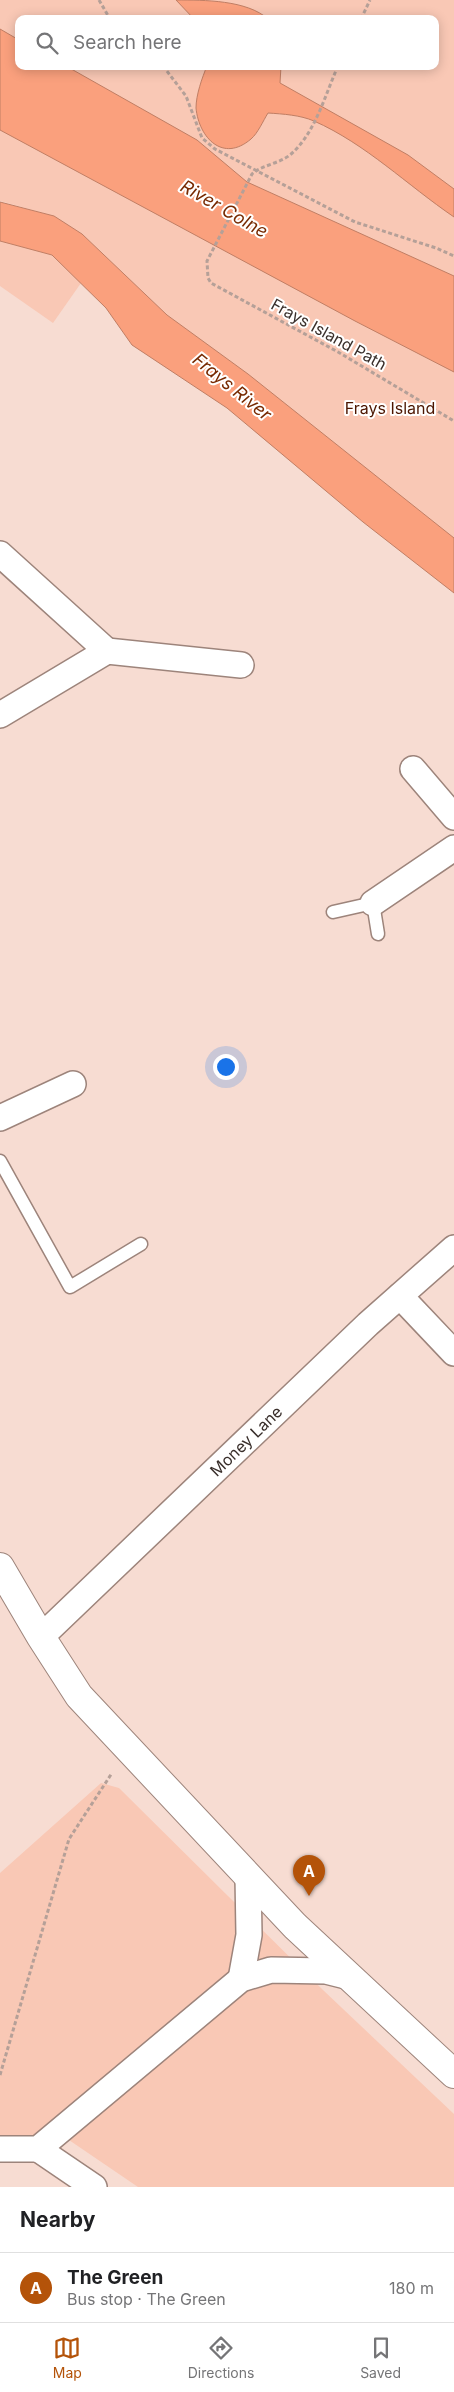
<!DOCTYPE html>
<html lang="en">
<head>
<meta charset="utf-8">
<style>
  body { margin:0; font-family:Inter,sans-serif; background:#f2f2f2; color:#202124 }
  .you { position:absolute; left:225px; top:1066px; width:18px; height:18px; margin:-12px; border:4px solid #fff; border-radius:50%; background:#1a73e8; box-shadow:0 0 0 8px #1a73e833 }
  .badge { display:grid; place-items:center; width:32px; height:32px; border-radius:50%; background:#b45309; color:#fff; font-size:16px; font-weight:700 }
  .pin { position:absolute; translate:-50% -41px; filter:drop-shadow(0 1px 2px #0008) }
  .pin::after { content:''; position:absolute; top:26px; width:18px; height:15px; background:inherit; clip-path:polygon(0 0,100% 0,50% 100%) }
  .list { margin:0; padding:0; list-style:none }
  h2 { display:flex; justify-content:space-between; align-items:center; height:65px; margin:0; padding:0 20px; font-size:21px }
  h2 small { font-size:16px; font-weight:400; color:#757577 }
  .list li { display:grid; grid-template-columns:32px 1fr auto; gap:15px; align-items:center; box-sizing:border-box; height:70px; padding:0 20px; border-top:1px solid #e0e0e0 }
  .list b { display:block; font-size:19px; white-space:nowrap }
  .list p { margin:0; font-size:16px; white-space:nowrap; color:#757577 }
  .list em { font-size:16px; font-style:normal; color:#757577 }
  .icon { flex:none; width:28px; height:28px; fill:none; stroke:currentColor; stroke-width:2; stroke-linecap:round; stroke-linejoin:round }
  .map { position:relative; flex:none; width:454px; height:2187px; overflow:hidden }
  .search { position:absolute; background:#fff; box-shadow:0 2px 12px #0003; left:15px; right:15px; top:15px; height:55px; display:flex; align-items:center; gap:12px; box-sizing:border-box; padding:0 18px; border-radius:10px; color:#757577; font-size:19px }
  .sheet { height:135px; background:#fff }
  nav { display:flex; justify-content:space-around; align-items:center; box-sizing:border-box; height:70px; border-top:1px solid #e0e0e0; background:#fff; font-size:14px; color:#757577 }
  nav a { display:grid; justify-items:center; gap:2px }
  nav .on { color:#b45309 }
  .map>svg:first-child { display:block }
  .green { fill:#f9c8b5; fill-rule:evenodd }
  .water { fill:#faa07d; stroke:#c07e64 }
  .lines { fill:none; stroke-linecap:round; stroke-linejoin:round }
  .lane-casing { stroke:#9d847b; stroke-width:15 }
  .street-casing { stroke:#9d847b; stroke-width:28 }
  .secondary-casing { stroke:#9d847b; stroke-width:30 }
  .path { stroke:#b5a098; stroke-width:3; stroke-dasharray:4 2.5; stroke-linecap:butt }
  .lane { stroke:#fff; stroke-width:12 }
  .street { stroke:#fff; stroke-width:25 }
  .secondary { stroke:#fff; stroke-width:28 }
  .labels { text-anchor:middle; stroke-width:4; stroke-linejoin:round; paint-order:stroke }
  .street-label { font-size:16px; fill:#392f2b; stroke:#fff }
  .park-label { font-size:16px; fill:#4c1600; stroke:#fff }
  .water-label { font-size:18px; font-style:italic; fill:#782a02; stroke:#fff }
</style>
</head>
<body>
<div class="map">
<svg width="454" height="2187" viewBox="0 0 454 2187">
  <rect width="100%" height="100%" fill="#f7dcd2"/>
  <g class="green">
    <path d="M 0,0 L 454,0 L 454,538 L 248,374 L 167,315 L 82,234 L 54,216 L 0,201 ZM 19,19 L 435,19 L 435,66 L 19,66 Z"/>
    <path d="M 0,241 L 52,255 L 81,283 L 53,323 L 0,286 Z"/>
    <path d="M 101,1783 L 119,1788 L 323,1990 L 454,2114 L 454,2187 L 138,2187 L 66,2138 L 0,2138 L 0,1873 Z"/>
  </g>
  <g class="water">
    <path d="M 176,0 C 204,0 247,0 268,19 L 194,19 Z"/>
    <path d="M 0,29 L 19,40 L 19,66 L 66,66 L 197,140 L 247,182 L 454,276 L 454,372 L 355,321 L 0,130 Z"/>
    <path d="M 207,66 L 281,66 L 280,83 L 408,155 L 454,189 L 454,217 C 407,185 366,144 314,121 C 300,115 283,114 268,113 C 263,121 258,133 251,139 C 223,163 199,138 196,108 C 196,95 202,78 207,66 Z"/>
    <path d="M 0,202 L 54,216 L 82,234 L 167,315 L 248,374 L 454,538 L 454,593 L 363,522 L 227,408 L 132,345 L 106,308 L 52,255 L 0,241 Z"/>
  </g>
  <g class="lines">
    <defs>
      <g id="lane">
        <path d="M 333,912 L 373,903 L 378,934"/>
        <path d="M 0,1161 L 70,1287 L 141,1244"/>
      </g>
      <g id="street">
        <path d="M 0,554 L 107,651 L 0,715"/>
        <path d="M 107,651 L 241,665"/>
        <path d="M 413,769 L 454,817"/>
        <path d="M 373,903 L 454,848"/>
        <path d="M 0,1118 L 73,1084"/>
        <path d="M 400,1296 L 454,1353"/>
        <path d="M 41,1637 L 368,1324 L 454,1248"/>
        <path d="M 241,1979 L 249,1935 L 248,1876"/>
        <path d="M 0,2149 L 38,2149 L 241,1979 L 271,1970 L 326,1971 L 350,1977"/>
        <path d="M 38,2149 L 94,2187"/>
      </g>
      <path id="secondary" d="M 0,1567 L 41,1637 L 79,1696 L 295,1926 L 454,2074"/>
    </defs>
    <use href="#lane" class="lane-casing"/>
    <use href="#street" class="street-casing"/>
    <use href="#secondary" class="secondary-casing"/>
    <g class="path">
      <path d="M 99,0 L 110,19"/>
      <path d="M 361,19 L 370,0"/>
      <path d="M 163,66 L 186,96 L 202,138 L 215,149 L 355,222 L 436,248 L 454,256"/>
      <path d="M 338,66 C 325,95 315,134 290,155 C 278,164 262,165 252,174 L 207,261 L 208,278 L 211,283 L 338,352 L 454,421"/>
      <path d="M 0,2075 L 69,1839 L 112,1773"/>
    </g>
    <use href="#lane" class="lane"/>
    <use href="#street" class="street"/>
    <use href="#secondary" class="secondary"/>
  </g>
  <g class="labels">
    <g class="street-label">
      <text transform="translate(329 334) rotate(29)" y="6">Frays Island Path</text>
      <text transform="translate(246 1441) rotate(-44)" y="6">Money Lane</text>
    </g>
    <g class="park-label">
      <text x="390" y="414">Frays Island</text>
    </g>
    <g class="water-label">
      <text transform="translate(224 209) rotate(30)" y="6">River Colne</text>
      <text transform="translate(232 387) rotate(39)" y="6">Frays River</text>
    </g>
  </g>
</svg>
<div class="you"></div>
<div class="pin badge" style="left:309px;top:1896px">A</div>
<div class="search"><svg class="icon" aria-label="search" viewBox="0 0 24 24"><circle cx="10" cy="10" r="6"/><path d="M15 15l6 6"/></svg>Search here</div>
</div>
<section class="sheet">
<h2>Nearby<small></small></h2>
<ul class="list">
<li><span class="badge">A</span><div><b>The Green</b><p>Bus stop · The Green</p></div><em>180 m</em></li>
</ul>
</section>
<nav>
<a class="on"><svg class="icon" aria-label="map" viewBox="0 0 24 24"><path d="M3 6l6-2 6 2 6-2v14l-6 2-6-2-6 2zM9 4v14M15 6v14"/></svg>Map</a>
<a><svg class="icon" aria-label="directions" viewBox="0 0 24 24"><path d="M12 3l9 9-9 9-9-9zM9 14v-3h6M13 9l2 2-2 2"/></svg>Directions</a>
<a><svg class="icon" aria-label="saved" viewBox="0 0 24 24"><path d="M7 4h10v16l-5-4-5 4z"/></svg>Saved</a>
</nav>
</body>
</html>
